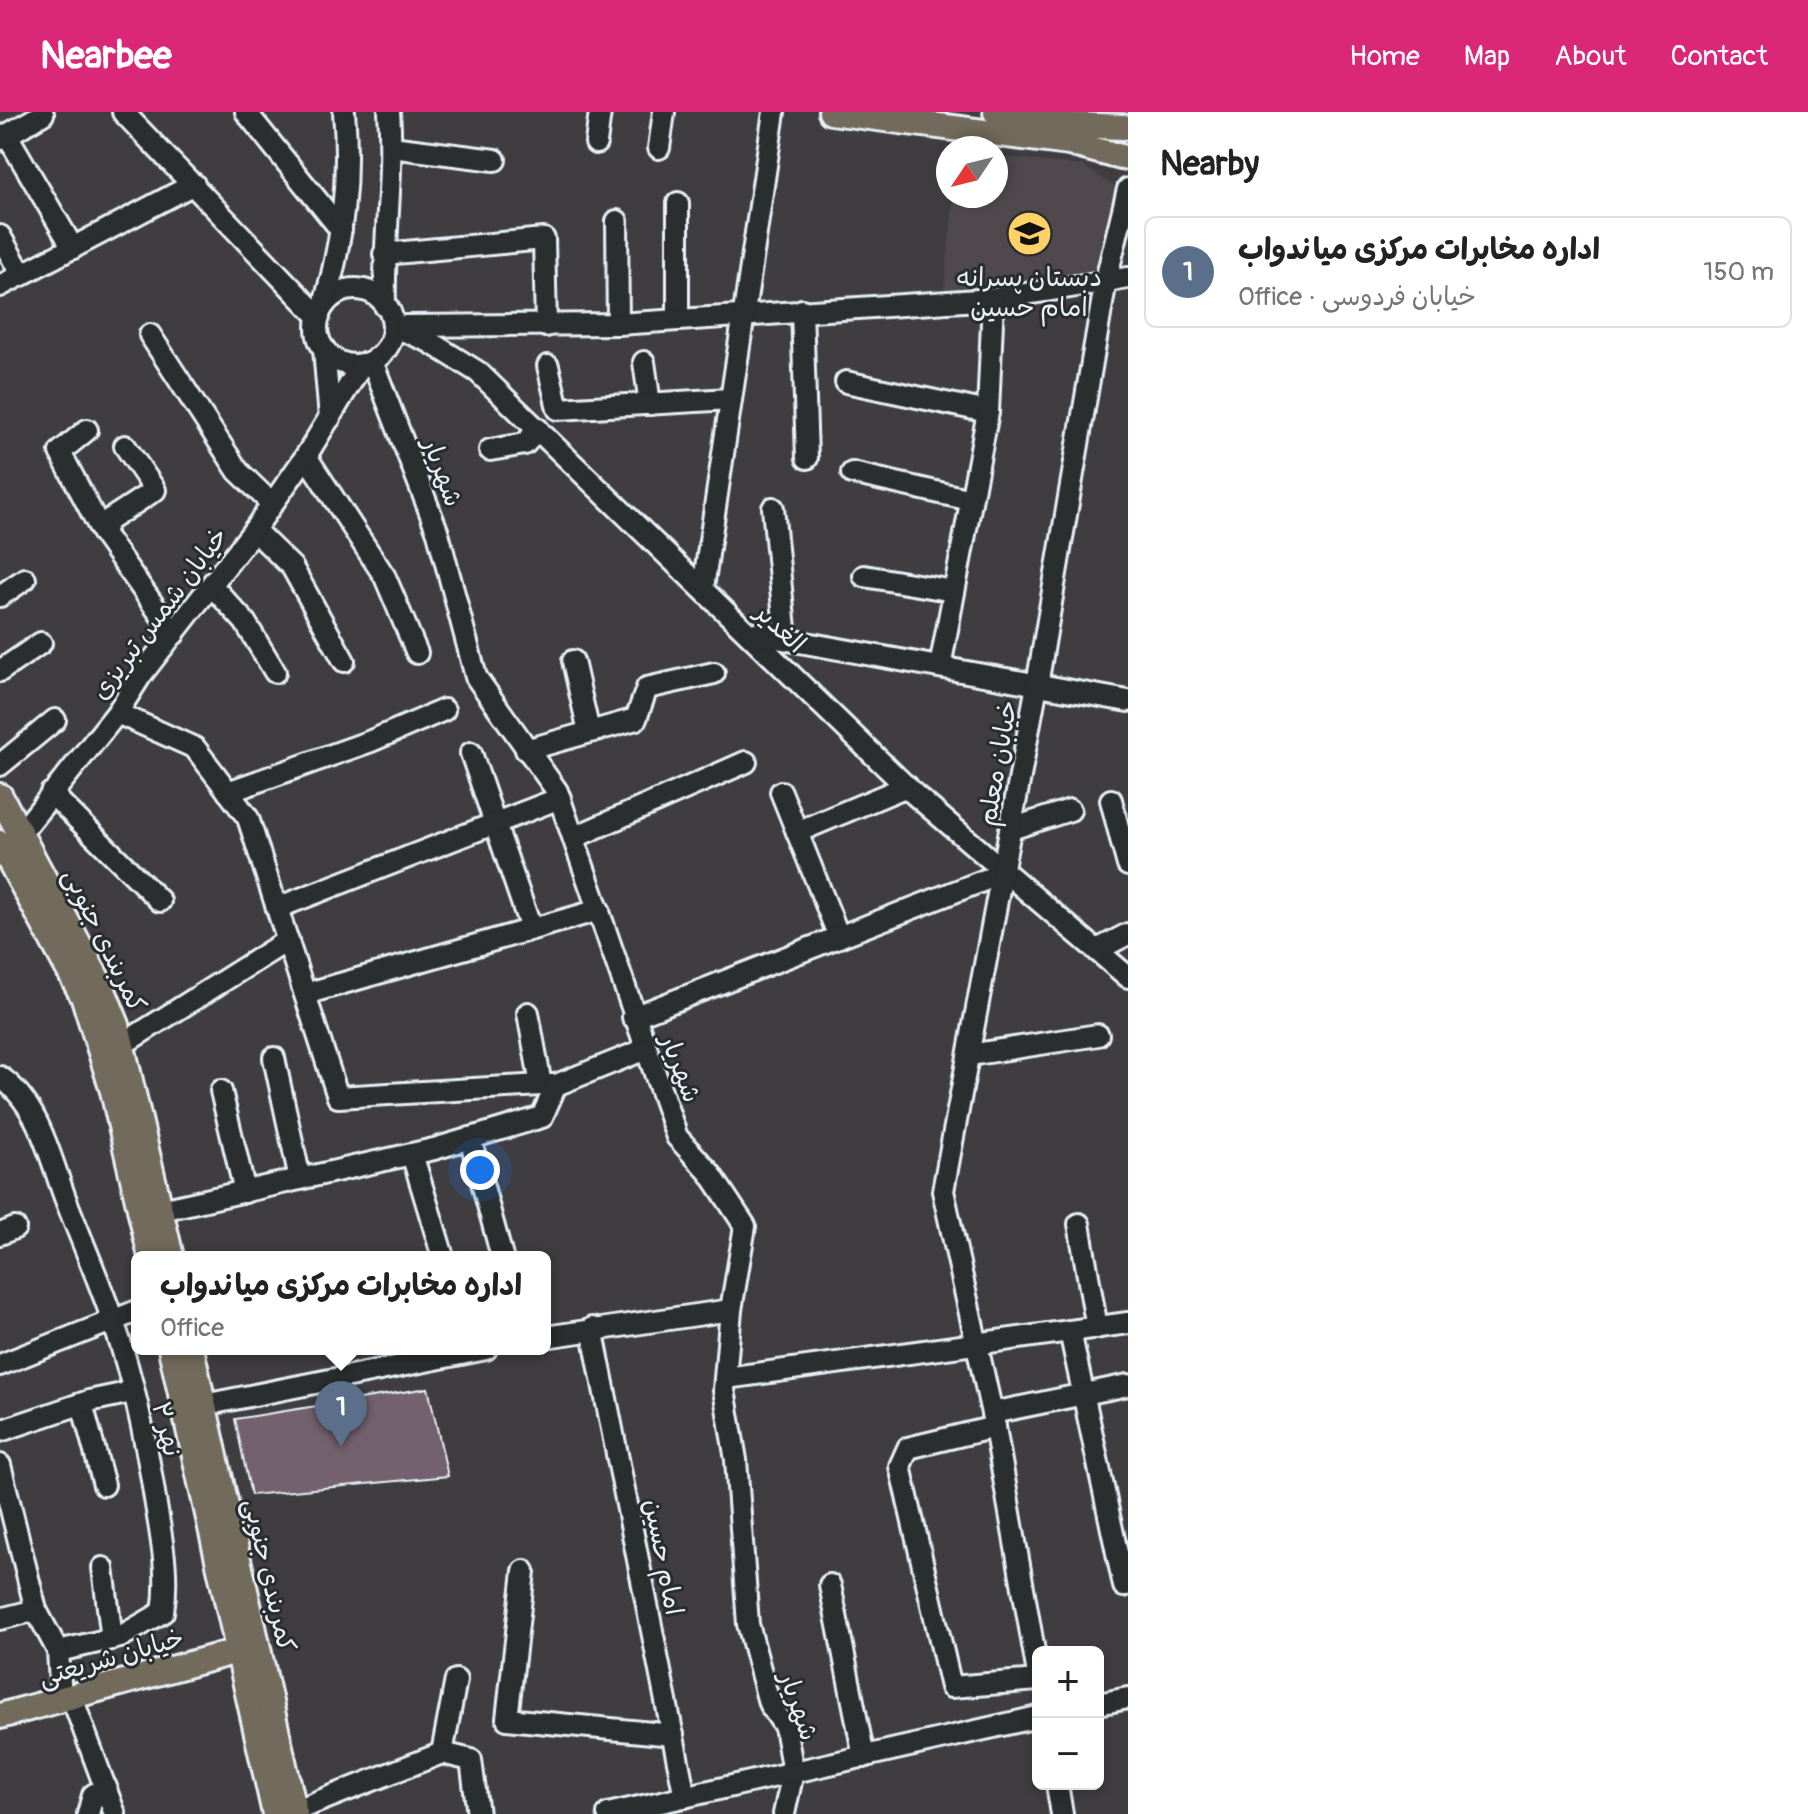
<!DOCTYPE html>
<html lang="en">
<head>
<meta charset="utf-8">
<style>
  body { margin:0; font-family:Pangolin,"Playpen Sans Arabic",sans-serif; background:#f6f6f6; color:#222 }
  .controls { position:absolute; right:24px; bottom:24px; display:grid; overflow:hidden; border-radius:12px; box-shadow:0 4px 12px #0003 }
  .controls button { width:72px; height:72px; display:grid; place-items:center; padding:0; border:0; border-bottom:2px solid #e0e0e0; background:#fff; color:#222; font:40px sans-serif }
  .compass { position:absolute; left:936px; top:24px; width:72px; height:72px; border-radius:50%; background:#fff; box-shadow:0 4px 12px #0003; rotate:235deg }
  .you { position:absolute; left:480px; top:1058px; width:28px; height:28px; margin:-20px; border:6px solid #fff; border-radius:50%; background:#1a73e8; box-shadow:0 0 0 12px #1a73e833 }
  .badge { display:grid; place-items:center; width:52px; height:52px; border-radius:50%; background:#db2777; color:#fff; font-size:26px; font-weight:700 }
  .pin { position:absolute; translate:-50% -66px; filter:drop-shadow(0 2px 4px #0008) }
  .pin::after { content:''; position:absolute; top:42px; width:28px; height:24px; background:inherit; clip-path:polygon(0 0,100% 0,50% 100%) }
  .popup { position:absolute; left:131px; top:1139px; width:420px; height:104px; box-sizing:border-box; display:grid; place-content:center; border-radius:12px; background:#fff; filter:drop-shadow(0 2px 6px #0005); font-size:26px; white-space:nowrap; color:#767676 }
  .popup b { font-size:30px; color:#222 }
  .popup::after { content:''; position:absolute; left:50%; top:100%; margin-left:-16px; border:16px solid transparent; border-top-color:#fff }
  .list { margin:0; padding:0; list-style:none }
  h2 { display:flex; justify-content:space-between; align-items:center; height:104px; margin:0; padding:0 32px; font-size:34px }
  h2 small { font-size:26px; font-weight:400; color:#767676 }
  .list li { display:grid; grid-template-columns:52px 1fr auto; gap:24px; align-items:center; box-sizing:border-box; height:112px; margin:0 16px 16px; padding:0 16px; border:2px solid #e0e0e0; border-radius:12px }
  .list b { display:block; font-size:30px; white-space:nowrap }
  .list p { margin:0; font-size:26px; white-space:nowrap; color:#767676 }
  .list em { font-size:26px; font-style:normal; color:#767676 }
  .map { position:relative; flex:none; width:1128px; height:1702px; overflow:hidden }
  header { display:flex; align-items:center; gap:48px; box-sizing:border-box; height:112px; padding:0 40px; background:#db2777; color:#fff }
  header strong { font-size:38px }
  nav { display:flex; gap:44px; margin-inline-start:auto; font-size:28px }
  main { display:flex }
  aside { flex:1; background:#fff }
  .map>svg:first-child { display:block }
  .built { fill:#4f484e }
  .building { fill:#73626d; stroke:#e8f1f8; stroke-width:2 }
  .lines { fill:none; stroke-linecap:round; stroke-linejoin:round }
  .minor-casing { stroke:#e8f1f8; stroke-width:26 }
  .major-casing { stroke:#e8f1f8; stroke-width:30 }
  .minor { stroke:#2a2d2e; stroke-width:20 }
  .major { stroke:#726b5a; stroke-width:24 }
  .labels { text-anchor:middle; stroke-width:6; stroke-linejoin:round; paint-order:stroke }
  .poi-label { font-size:26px; fill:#e8f1f8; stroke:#2a2d2e }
  .street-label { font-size:26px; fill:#e8f1f8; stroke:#2a2d2e }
</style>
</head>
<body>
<header>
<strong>Nearbee</strong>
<nav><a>Home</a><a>Map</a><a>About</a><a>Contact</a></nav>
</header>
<main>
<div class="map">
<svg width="1128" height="1702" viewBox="0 0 1128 1702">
  <rect width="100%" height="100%" fill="#403d41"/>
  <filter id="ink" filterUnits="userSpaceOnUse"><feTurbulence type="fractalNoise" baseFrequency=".0125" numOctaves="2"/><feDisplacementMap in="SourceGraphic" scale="16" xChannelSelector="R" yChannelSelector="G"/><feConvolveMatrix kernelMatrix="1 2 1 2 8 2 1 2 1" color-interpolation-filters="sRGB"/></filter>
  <g filter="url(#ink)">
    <path class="built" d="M 996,44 L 1083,54 L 1115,75 L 1102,160 L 1089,167 L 944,180 L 954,84 L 996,84 Z"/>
    <path class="building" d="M 428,1276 L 448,1364 L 251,1383 L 235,1307 Z"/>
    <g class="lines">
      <defs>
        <g id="minor">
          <path d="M 123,0 L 319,205"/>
          <path d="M 246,0 L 341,118"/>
          <path d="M 7,23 L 73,136"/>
          <path d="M 0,27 L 43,2"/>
          <path d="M 596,31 L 600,0"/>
          <path d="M 391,35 L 495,48"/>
          <path d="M 659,36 L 664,0"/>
          <path d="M 617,109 L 618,212"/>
          <path d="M 0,124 L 22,163"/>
          <path d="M 384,142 L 544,127 L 546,214"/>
          <path d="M 0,174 L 194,72"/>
          <circle cx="355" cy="215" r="38"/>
          <path d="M 324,193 C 342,132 350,65 344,0"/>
          <path d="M 385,194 C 383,129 394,64 389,0"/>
          <path d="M 802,198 L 807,346"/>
          <path d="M 678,206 L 678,91"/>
          <path d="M 393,214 L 428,229 L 478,260 L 915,683 L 1128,865"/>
          <path d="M 405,214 L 618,212 L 993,187 L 1128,166"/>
          <path d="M 150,223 L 238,359 L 271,391"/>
          <path d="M 324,237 L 330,306"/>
          <path d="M 372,249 L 438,421 L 476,565 L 557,679 L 677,1025 L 710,1061 L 745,1114 L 731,1198 L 724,1278 L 736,1348 L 748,1512 L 769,1591 L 785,1615 L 793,1660 L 784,1702"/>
          <path d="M 644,250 L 650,292"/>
          <path d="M 548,254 L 558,297 L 731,287"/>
          <path d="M 846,270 L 988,300"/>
          <path d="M 87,318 L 60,340 L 102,420 L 174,522"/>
          <path d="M 490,338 L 525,332 L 538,317"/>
          <path d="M 306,344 L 385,465 L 417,541"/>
          <path d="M 852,361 L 971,388"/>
          <path d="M 773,396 L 786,527"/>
          <path d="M 254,418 L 292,455 L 344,549"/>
          <path d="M 102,420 L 109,408 L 155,378 L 125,334"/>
          <path d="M 864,464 L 954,479"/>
          <path d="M 212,474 L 245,510 L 275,560"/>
          <path d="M 703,476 L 774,0"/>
          <path d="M 0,484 L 25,467"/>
          <path d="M 750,521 L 1128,589"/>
          <path d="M 573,549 L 589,620"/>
          <path d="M 940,555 L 988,300 L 993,187"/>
          <path d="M 0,559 L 41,531"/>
          <path d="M 117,601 L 195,636 L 248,706 L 338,985 L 541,973"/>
          <path d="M 526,638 L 636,607 L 647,576 L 714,561"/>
          <path d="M 471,641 L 531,817"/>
          <path d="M 0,653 L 55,608"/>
          <path d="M 228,680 L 371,629 L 444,598"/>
          <path d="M 781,680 L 797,720"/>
          <path d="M 51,681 L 160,789"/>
          <path d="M 1111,688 L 1122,731 L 1128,729"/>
          <path d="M 1011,717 L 1070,698"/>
          <path d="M 20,722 L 117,601 L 141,563 L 254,418 L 306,344 L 362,252"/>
          <path d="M 575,725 L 746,650"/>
          <path d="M 1128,729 L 1122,731 L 1128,753"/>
          <path d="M 277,796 L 560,686"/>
          <path d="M 839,825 L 797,720 L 907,674"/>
          <path d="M 1097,838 L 1128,822"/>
          <path d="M 305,882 L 599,798"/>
          <path d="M 528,901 L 541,973 L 556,973 L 646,937"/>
          <path d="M 633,905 L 1003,761"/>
          <path d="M 123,932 L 288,828"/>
          <path d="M 969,943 L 1098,923"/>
          <path d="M 274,946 L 300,1067"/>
          <path d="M 0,965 C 40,992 51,1050 67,1091 C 83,1132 101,1173 115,1215 C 135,1272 147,1334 156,1393 C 162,1430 169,1463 163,1500 L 120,1525 L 58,1539"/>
          <path d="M 221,979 L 245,1080"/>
          <path d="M 470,1026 L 502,1145"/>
          <path d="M 412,1042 L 443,1145"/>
          <path d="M 161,1098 L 434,1037 L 542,1005 L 556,973"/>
          <path d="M 1079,1112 L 1097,1216"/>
          <path d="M 0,1122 L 15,1116"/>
          <path d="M 592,1216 L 685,1685"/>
          <path d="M 1070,1219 L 1124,1474"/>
          <path d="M 545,1225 L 731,1198"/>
          <path d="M 0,1253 L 137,1199"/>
          <path d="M 726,1266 L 1128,1211"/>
          <path d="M 82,1292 L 104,1373"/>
          <path d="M 204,1293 L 486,1237"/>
          <path d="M 992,1301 L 1128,1273"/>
          <path d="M 995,1315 L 908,1336 L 900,1354 L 951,1575 L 1038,1568"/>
          <path d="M 0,1319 L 89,1289 L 132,1280"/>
          <path d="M 0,1353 L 36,1498 L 58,1539 L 61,1587"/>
          <path d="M 103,1456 L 112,1527"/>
          <path d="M 524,1459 L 507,1607 L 673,1623"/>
          <path d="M 830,1473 L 864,1645"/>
          <path d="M 0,1507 L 36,1498"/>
          <path d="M 1038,1562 L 995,1315 L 943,1079 L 1037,573 L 1106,168 L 1128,77"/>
          <path d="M 456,1568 L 442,1641 L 471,1648 L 478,1702"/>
          <path d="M 71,1583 L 115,1702"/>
          <path d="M 1098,1592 L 1128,1586"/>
          <path d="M 1057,1672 L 1062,1702"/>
          <path d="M 294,1699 L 442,1641"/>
          <path d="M 88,1702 L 93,1683 L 106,1675"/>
          <path d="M 608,1702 L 1038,1605"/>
        </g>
        <g id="major">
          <path d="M 831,0 L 1069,31 L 1121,45"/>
          <path d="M 996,0 L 1073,13 L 1123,15"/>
          <path d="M 0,684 L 102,876 L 117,913 L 171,1145"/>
          <path d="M 0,731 L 84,886 L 113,979 L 151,1145"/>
          <path d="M 171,1237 L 275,1702"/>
          <path d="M 191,1237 L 295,1702"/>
          <path d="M 0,1604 L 252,1535"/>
        </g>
      </defs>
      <use href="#minor" class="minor-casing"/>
      <use href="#major" class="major-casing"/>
      <use href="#minor" class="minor"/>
      <use href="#major" class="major"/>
    </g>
  </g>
  <defs>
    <symbol id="school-disc" viewBox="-11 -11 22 22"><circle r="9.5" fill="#ffd166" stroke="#2a2d2e"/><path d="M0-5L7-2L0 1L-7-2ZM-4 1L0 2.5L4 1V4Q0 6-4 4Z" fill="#111"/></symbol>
  </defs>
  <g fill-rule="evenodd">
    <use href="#school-disc" x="1004" y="96" width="51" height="51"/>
  </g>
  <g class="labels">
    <g class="poi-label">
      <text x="1029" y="174">دبستان پسرانه<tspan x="1029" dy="30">امام حسین</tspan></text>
    </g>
    <g class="street-label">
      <text transform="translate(443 360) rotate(70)" y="9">شهریار</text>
      <text transform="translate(159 501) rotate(-53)" y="9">خیابان شمس تبریزی</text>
      <text transform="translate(781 516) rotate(44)" y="9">الغدیر</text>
      <text transform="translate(997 651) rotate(-80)" y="9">خیابان معلم</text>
      <text transform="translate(105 828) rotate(64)" y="9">کمربندی جنوبی</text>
      <text transform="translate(681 956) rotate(69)" y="9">شهریار</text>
      <text transform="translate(167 1317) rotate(77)" y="9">نهر ۲</text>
      <text transform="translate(664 1445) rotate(79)" y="9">امام حسین</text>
      <text transform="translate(270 1463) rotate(77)" y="9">کمربندی جنوبی</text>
      <text transform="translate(111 1545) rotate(-16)" y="9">خیابان شریعتی</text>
      <text transform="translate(799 1594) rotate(71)" y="9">شهریار</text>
    </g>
  </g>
</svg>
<div class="controls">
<button>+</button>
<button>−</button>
</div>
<svg class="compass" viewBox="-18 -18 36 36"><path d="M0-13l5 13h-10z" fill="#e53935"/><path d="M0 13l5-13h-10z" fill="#767676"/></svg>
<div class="you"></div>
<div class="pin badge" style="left:341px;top:1335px;background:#5c6f8a">1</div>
<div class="popup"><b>اداره مخابرات مرکزی میاندواب</b>Office</div>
</div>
<aside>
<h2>Nearby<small></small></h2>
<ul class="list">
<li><span class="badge" style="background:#5c6f8a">1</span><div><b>اداره مخابرات مرکزی میاندواب</b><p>Office · خیابان فردوسی</p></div><em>150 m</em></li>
</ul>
</aside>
</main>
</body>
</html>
